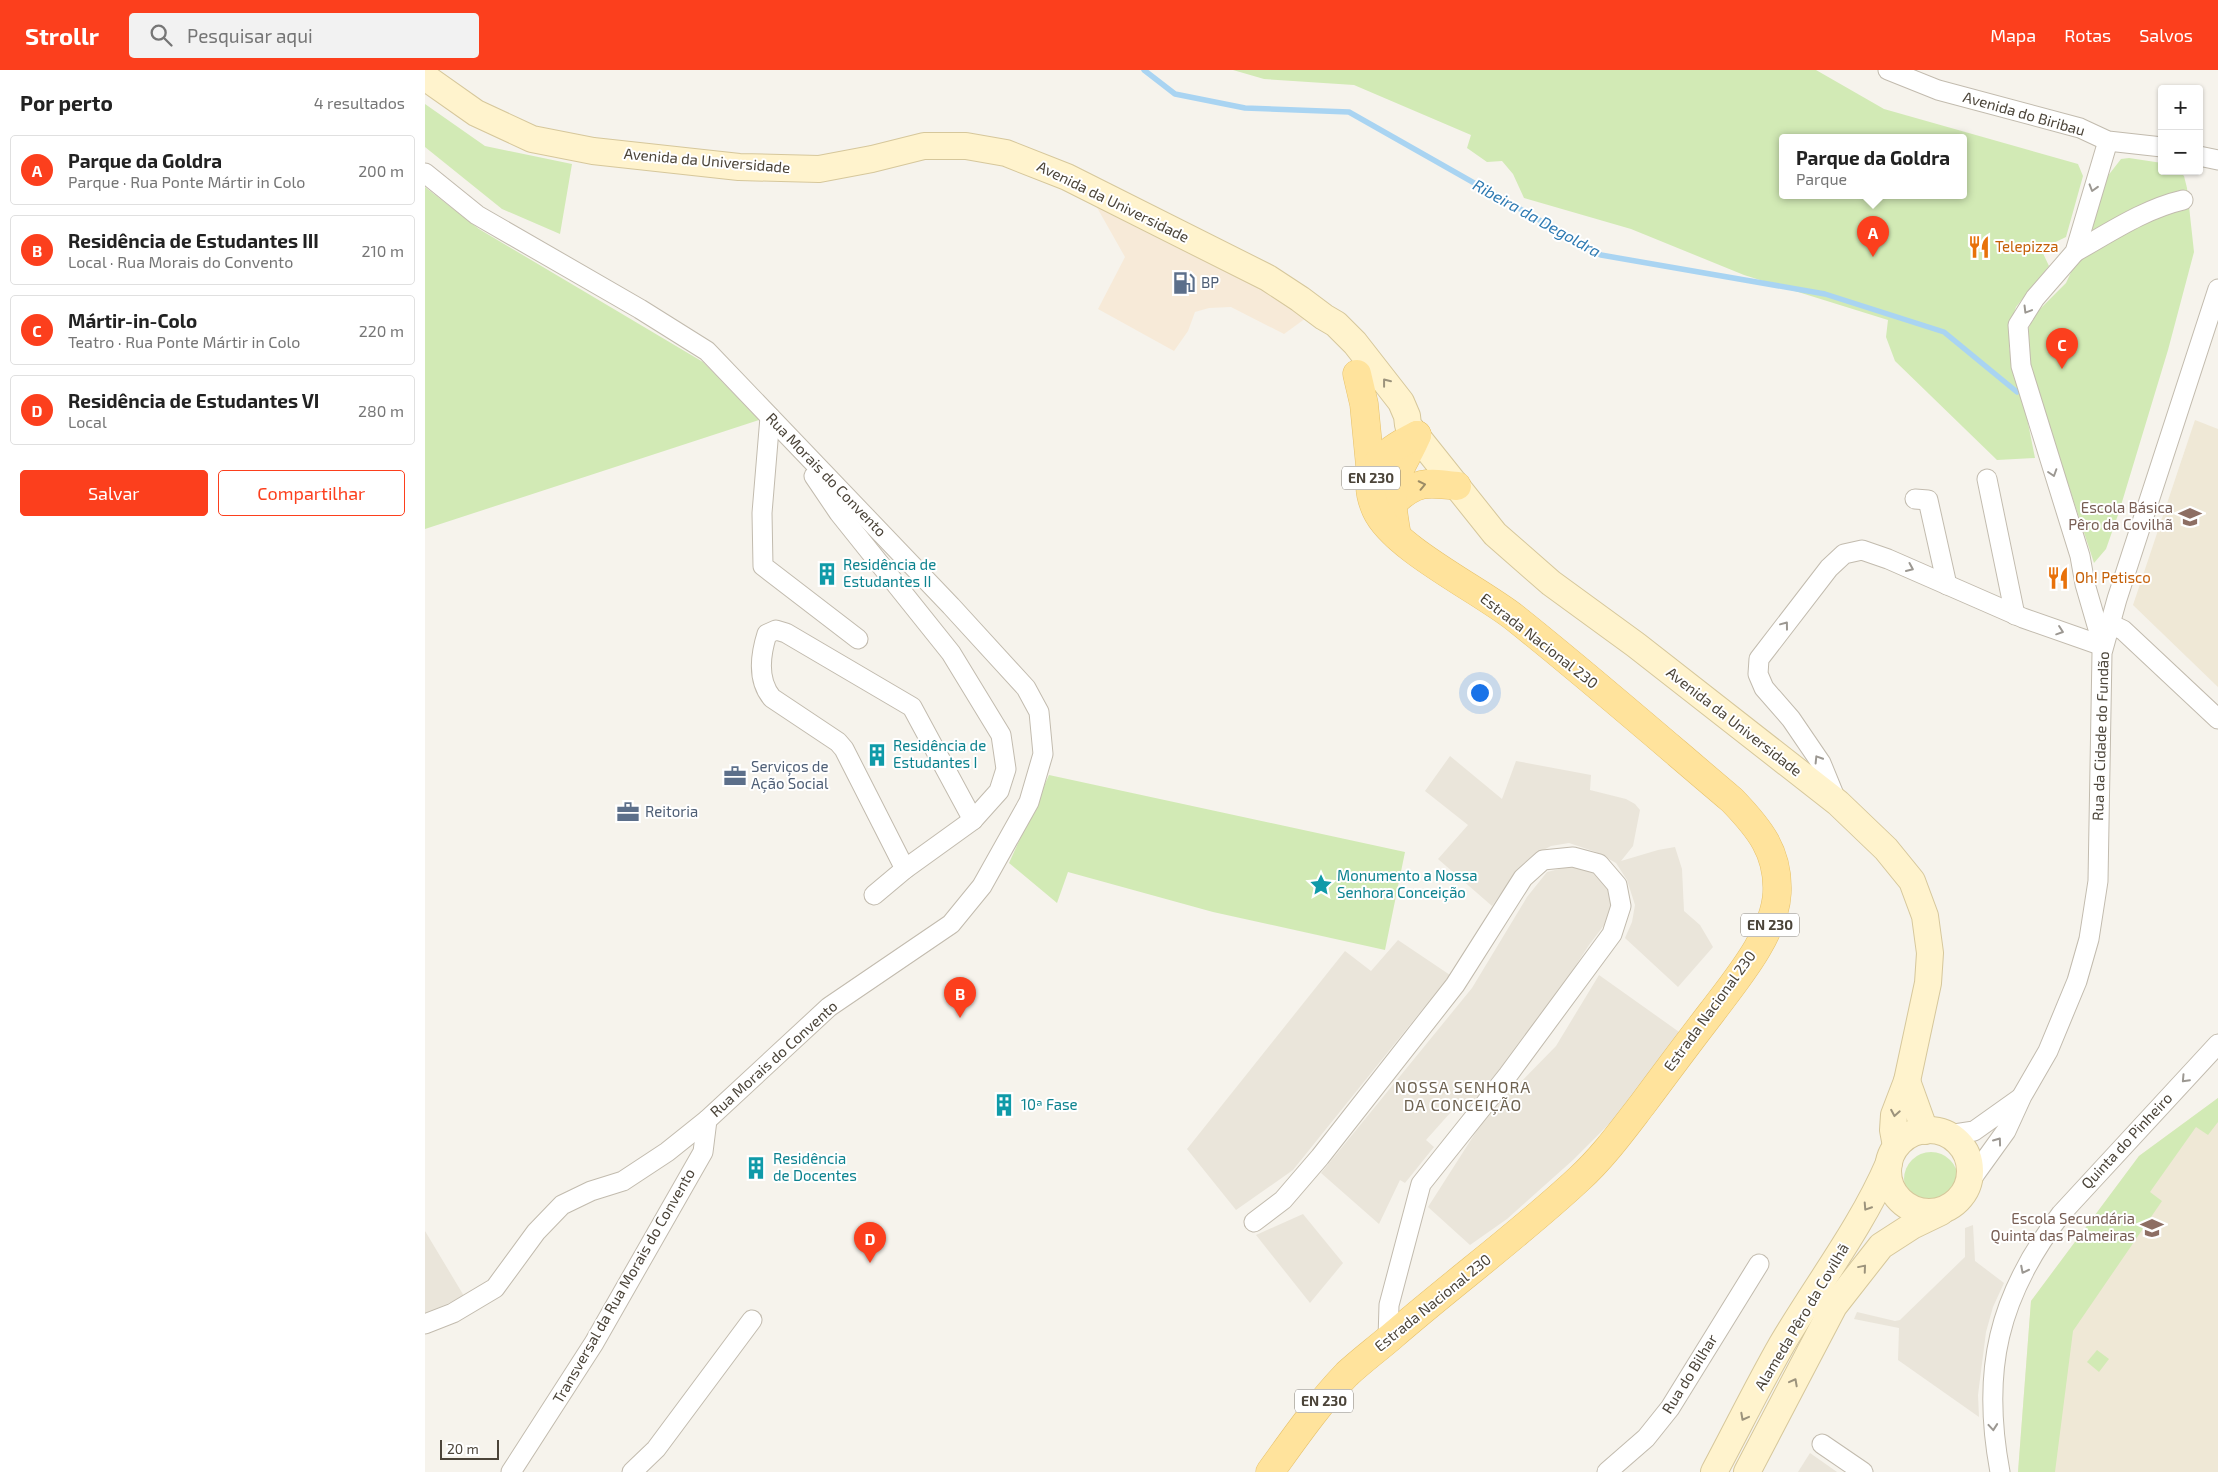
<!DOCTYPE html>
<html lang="pt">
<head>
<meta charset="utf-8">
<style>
  body { margin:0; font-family:"Exo 2",sans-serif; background:#f2f2f2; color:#222 }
  .controls { position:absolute; right:15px; top:15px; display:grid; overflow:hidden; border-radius:5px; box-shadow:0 1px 4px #0004 }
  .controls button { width:45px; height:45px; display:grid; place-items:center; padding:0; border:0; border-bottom:1px solid #e0e0e0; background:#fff; color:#222; font:25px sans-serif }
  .scale { position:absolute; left:15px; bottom:12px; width:59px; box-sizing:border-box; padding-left:5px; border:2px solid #4b4439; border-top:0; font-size:14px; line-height:18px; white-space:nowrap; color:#4b4439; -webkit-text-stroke:4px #fff; paint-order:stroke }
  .you { position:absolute; left:1054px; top:622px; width:18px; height:18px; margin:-12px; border:4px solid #fff; border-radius:50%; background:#1a73e8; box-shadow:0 0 0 8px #1a73e833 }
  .badge { display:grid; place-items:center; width:32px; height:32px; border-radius:50%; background:#fc3f1d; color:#fff; font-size:16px; font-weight:700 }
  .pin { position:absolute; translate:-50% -41px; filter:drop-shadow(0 1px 2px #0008) }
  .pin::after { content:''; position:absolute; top:26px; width:18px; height:15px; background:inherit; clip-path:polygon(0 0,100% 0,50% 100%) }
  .popup { position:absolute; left:1354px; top:64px; width:188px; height:65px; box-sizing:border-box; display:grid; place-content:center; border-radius:5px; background:#fff; filter:drop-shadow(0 1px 4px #0005); font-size:16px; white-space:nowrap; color:#767676 }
  .popup b { font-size:19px; color:#222 }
  .popup::after { content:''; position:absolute; left:50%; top:100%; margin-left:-10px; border:10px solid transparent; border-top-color:#fff }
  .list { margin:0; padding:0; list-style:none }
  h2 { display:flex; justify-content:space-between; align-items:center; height:65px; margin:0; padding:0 20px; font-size:21px }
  h2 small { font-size:16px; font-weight:400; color:#767676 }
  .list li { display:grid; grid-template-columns:32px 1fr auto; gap:15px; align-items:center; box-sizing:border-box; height:70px; margin:0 10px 10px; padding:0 10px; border:1px solid #e0e0e0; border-radius:5px }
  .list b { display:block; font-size:19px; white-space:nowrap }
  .list p { margin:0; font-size:16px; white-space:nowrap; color:#767676 }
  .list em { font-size:16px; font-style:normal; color:#767676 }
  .actions { display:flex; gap:10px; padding:15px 20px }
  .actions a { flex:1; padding:11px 0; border:1px solid #fc3f1d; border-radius:5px; text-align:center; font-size:18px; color:#fc3f1d }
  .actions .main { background:#fc3f1d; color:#fff }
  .icon { flex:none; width:28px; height:28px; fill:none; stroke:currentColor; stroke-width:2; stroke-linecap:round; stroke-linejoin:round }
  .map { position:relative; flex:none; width:1793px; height:1402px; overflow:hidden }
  header { display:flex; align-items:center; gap:30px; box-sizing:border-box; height:70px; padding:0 25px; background:#fc3f1d; color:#fff }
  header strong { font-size:24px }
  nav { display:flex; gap:28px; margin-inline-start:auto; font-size:18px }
  .search { width:350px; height:45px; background:#f2f2f2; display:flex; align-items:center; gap:12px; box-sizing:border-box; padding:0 18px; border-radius:5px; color:#767676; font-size:19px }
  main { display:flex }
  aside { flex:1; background:#fff }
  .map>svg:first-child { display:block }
  .residential { fill:#eae5da }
  .commercial { fill:#f7ead8 }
  .education { fill:#efe8d6 }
  .green { fill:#d2eab5; fill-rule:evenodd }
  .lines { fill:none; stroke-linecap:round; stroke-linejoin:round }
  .stream { stroke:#a9d4f2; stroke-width:5.5 }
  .minor-casing { stroke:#c2bbae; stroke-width:21 }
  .secondary-casing { stroke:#d6c79b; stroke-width:28 }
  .primary-casing { stroke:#e6c16a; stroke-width:29 }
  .minor { stroke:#fff; stroke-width:19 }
  .secondary { stroke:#fff3cd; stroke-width:26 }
  .primary { stroke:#ffe39c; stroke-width:28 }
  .oneway { stroke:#9c9892 }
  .oneway2 { stroke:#9c937c }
  .oneway3 { stroke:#9c8c66 }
  .labels { text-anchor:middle; stroke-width:4; stroke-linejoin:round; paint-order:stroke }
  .shield { fill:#fff; stroke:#817c74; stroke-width:1 }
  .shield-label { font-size:14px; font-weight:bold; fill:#4b4439 }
  .street-label { font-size:15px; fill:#4b4439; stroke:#fff }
  .food-label { font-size:15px; fill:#c56008; stroke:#fff; text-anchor:start }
  .service-label { font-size:15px; fill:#4e5e75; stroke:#fff; text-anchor:start }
  .education-label { font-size:15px; fill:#785e54; stroke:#fff; text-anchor:end }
  .culture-label { font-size:15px; fill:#0d838f; stroke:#fff; text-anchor:start }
  .water-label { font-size:16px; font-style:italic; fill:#2e7ab2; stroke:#fff }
  .neighbourhood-label { font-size:16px; letter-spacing:1px; fill:#6e6250; stroke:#fff }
</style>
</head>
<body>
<header>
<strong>Strollr</strong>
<div class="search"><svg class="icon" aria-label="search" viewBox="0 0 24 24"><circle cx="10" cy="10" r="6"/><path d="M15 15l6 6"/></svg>Pesquisar aqui</div>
<nav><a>Mapa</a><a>Rotas</a><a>Salvos</a></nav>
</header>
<main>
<aside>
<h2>Por perto<small>4 resultados</small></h2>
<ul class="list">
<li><span class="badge">A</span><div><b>Parque da Goldra</b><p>Parque · Rua Ponte Mártir in Colo</p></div><em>200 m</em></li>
<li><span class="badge">B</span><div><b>Residência de Estudantes III</b><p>Local · Rua Morais do Convento</p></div><em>210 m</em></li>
<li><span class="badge">C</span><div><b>Mártir-in-Colo</b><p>Teatro · Rua Ponte Mártir in Colo</p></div><em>220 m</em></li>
<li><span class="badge">D</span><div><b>Residência de Estudantes VI</b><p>Local</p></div><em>280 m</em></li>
</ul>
<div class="actions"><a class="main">Salvar</a><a>Compartilhar</a></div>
</aside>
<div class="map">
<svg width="1793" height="1402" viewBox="0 0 1793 1402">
  <rect width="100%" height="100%" fill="#f6f3ec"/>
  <g class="residential">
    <path d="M 1025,686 L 1077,729 L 1091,691 L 1166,705 L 1165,720 L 1201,729 L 1210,734 L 1215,740 L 1208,776 L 1196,791 L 1233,780 L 1250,777 L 1257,799 L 1259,841 L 1275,855 L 1288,877 L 1253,917 L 1200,868 L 1207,852 L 1210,835 L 1202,810 L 1191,793 L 1171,782 L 1144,773 L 1126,776 L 1107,786 L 1092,801 L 1067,836 L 1013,789 L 1043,755 L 1000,721 Z"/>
    <path d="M 1150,795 L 1173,804 L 1188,824 L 1187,837 L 1180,854 L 1164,875 L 1115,951 L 1043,1037 L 1034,1033 L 1001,1070 L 1009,1077 L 980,1113 L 975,1110 L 954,1154 L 896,1103 L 1047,918 L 1102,827 L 1122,802 Z"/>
    <path d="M 973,870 L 1025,905 L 868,1100 L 811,1140 L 762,1079 L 920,881 L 946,901 Z"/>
    <path d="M 1174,905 L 1257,964 L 1200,1038 L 1148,1090 L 1082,1149 L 1045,1175 L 1003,1137 L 1065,1040 L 1092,1016 L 1131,976 Z"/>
    <path d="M 878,1144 L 918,1193 L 885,1233 L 831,1165 Z"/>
    <path d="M 1548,1155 L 1550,1191 L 1579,1213 L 1568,1237 L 1561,1262 L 1553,1325 L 1554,1347 L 1473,1290 L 1474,1258 L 1429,1249 L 1432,1242 L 1470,1251 L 1475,1250 L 1540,1187 L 1540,1158 Z"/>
    <path d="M 0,1161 L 39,1226 L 0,1244 Z"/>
    <path d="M 1385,1383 L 1412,1402 L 1373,1402 Z"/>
  </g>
  <path class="commercial" d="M 670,134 L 819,207 L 881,248 L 859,264 L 806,237 L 784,238 L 770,242 L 763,261 L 749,281 L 673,239 L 700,187 Z"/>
  <g class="education">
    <path d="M 1770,350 L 1793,359 L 1793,617 L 1708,535 Z"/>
    <path d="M 1793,1028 L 1793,1402 L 1593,1402 L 1606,1231 L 1714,1086 Z"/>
  </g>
  <g class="green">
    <path d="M 808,0 L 1391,0 L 1459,39 L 1653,94 L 1658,106 L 1641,167 L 1616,179 L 1624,196 L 1591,237 L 1585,255 L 1584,278 L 1602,348 L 1610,388 L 1572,390 L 1470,291 L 1461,267 L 1463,250 L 1319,205 L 1206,159 L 1099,128 L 1088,104 L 1077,91 L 1062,92 L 1042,78 L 1046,65 L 929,15 L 839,9 ZM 1358,68 L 1538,68 L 1538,126 L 1358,126 Z"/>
    <path d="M 0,34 L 60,76 L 147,94 L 135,164 L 77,139 L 0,77 Z"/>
    <path d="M 1704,88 L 1737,93 L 1737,101 L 1754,101 L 1759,106 L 1762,118 L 1769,182 L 1743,280 L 1694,442 L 1681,479 L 1669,493 L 1602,289 L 1603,260 L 1609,245 L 1641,213 L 1655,183 L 1676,109 L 1682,107 L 1696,89 Z"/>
    <path d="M 0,117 L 54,159 L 278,292 L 334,350 L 0,459 Z"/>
    <path d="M 624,705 L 980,782 L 960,880 L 788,842 L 643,802 L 632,833 L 584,793 Z"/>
    <path d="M 1793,1028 L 1793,1052 L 1783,1065 L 1771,1057 L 1725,1122 L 1737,1131 L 1648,1261 L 1630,1402 L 1593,1402 L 1606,1231 L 1714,1086 Z"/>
    <circle cx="1506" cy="1109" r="27"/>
    <path d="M 1672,1280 L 1684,1289 L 1674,1302 L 1662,1292 Z"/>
  </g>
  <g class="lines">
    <path class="stream" d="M 719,0 L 750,24 L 820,38 L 924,42 L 1176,185 L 1400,224 L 1519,262 L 1592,322"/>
    <defs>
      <g id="minor">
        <path d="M 1463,0 L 1513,20 L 1655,58 L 1683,71 L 1737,77"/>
        <path d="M 1774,86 L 1793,90"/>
        <path d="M 0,103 L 52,145 L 215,239 L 282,281 L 526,536 L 601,618 L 614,642 L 618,684 L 604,732 L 557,816 L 526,854 L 404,937 L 282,1050 L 242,1082 L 198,1111 L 166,1121 L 137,1135 L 111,1162 L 70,1218 L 28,1243 L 0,1254"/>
        <path d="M 1650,182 C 1684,163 1719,139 1758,130"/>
        <path d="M 345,347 L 337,443 L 338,496 L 433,569"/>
        <path d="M 389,406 L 414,443 L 526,583 L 576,665 L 581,699 L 574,721 L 548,750 L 480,799 L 449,825"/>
        <path d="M 1562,409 L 1590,545"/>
        <path d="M 1490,429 L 1503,430 L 1522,515"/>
        <path d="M 1685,554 L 1698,560 L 1793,649"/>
        <path d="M 1678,576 L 1660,514 L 1655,486 L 1596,296 L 1593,255 L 1610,228 L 1650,182 L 1683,71"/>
        <path d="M 1412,732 L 1396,693 L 1366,649 L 1339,618 L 1333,604 L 1334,589 L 1404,498 L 1419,484 L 1437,480 L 1463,489 L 1598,548 L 1678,576"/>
        <path d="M 480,799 L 419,679 L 413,672 L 347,628 C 332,610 335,586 342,564 L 351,560 L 361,563 L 487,637 L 548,750"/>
        <path d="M 1523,1065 L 1549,1061 L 1594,1029"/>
        <path d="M 1545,1111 L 1581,1061 L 1597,1026 L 1623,981 L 1652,911 L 1664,869 L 1673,811 L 1677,583 L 1692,529 L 1793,219"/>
        <path d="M 829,1152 L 858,1130 L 895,1087 L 1030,915 L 1098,808 L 1118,790 L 1148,787 L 1174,794 L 1192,815 L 1196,836 L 1187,864 L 1083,1005 L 996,1114 L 964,1235 L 963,1269"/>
        <path d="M 1397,1374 L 1438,1402"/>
        <path d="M 86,1402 L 169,1273 L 278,1082 L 282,1050"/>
        <path d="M 207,1402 L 231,1379 L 327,1250"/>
        <path d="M 1182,1402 L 1221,1368 L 1245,1338 L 1334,1194"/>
        <path d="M 1575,1402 C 1556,1301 1573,1226 1636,1144 L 1793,974"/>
      </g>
      <g id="secondary">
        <path d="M 0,7 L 51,43 L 107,69 L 168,81 L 314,97 L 394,99 L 447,89 L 499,76 L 541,76 L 581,83 L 642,107 L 843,208 L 875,229 L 899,247 L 911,254 L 930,273 L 976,332 L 982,346 L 983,355 L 1070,464 L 1126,513 L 1211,575 L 1413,733 L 1461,779 L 1487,811 L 1500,846 L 1505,883 L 1503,913 L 1482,1011 L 1469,1045 L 1468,1060 L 1471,1076"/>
        <path d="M 1482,1011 L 1500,1061"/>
        <circle cx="1504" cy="1101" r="41"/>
        <path d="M 1289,1402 C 1312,1359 1333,1316 1357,1274 C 1393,1213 1436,1158 1464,1093"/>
        <path d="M 1322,1402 L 1409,1236 L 1456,1176 L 1487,1156 L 1516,1142"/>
      </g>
      <g id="primary">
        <path d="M 932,304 L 939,334 L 946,406"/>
        <path d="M 968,433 C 990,411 1002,412 1032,416"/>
        <path d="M 972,466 C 969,447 964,426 971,408 C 977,393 986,380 992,365"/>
        <path d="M 845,1402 C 869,1369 893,1334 922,1304 C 936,1291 952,1279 966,1267 C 1028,1213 1094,1165 1154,1109 C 1178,1087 1197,1061 1217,1035 C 1240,1004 1263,973 1287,942 C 1311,910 1350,864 1352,823 C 1354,782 1334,758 1307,730 C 1235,669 1164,607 1090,548 C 1055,520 968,478 951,440 C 933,400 959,381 992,365"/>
      </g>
    </defs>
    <use href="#minor" class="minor-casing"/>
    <use href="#secondary" class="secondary-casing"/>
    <use href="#primary" class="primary-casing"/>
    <use href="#minor" class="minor"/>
    <use href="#secondary" class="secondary"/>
    <use href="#primary" class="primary"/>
  </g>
  <defs><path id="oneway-chevron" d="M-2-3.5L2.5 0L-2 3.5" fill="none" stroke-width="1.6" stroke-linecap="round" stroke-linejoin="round" transform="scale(1.25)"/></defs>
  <g class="oneway">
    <use href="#oneway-chevron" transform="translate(1668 118) rotate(107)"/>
    <use href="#oneway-chevron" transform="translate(1602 240) rotate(121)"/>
    <use href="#oneway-chevron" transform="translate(1628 403) rotate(72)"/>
    <use href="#oneway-chevron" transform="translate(1485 498) rotate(24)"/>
    <use href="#oneway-chevron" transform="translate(1360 555) rotate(-53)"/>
    <use href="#oneway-chevron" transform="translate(1635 561) rotate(19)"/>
    <use href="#oneway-chevron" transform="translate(1393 689) rotate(-122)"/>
    <use href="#oneway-chevron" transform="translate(1760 1009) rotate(133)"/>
    <use href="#oneway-chevron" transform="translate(1573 1071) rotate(-54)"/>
    <use href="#oneway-chevron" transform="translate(1599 1200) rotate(117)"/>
    <use href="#oneway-chevron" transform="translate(1568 1357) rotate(85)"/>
  </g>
  <g class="oneway2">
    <use href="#oneway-chevron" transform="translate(961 312) rotate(-128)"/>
    <use href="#oneway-chevron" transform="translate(1470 1043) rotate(100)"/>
    <use href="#oneway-chevron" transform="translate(1442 1137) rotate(123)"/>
    <use href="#oneway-chevron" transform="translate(1438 1198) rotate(-50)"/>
    <use href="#oneway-chevron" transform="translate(1369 1312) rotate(-62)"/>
    <use href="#oneway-chevron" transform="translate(1319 1347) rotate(118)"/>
  </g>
  <use class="oneway3" href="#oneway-chevron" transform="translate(997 415) rotate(-12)"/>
  <defs>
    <symbol id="restaurant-bare" viewBox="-9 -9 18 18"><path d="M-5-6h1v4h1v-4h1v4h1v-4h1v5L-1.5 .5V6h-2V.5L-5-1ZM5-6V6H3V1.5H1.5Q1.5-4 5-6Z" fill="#e8710a" stroke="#fff" stroke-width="2.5" paint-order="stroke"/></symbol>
    <symbol id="fuel-bare" viewBox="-9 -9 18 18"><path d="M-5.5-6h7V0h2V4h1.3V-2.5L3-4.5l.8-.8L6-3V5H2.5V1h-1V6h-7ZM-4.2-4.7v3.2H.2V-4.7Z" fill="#5c6f8a" stroke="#fff" stroke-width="2.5" paint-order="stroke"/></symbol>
    <symbol id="school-bare" viewBox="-9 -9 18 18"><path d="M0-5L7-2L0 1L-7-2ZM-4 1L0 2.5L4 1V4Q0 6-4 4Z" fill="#8d6e63" stroke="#fff" stroke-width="2.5" paint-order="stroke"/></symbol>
    <symbol id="building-bare" viewBox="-9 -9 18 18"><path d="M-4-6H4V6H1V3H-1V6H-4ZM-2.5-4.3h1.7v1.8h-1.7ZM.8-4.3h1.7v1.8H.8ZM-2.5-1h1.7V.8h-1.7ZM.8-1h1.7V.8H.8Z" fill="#0f9aa8" stroke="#fff" stroke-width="2.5" paint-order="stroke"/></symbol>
    <symbol id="office-bare" viewBox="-9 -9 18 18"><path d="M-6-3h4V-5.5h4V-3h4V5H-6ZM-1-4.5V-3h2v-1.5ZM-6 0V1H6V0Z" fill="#5c6f8a" stroke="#fff" stroke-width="2.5" paint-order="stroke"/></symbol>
    <symbol id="sight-bare" viewBox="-9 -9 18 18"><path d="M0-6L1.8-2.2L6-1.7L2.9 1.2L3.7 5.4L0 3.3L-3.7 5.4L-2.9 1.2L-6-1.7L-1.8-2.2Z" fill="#0f9aa8" stroke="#fff" stroke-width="2.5" paint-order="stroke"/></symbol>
  </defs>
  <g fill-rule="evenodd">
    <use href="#restaurant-bare" x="1538" y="161" width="32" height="32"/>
    <use href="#fuel-bare" x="743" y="197" width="32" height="32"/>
    <use href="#school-bare" x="1749" y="431" width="32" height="32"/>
    <use href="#building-bare" x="386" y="488" width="32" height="32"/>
    <use href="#restaurant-bare" x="1617" y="492" width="32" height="32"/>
    <use href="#building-bare" x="436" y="669" width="32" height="32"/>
    <use href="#office-bare" x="294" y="690" width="32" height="32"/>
    <use href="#office-bare" x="187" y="726" width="32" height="32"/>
    <use href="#sight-bare" x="880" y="799" width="32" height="32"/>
    <use href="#building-bare" x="563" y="1019" width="32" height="32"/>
    <use href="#building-bare" x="315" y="1082" width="32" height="32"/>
    <use href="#school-bare" x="1711" y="1142" width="32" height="32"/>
  </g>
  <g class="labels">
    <g class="shield">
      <rect x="917" y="396.5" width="58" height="23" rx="4"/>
      <rect x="1316" y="843.5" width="58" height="23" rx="4"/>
      <rect x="870" y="1319.5" width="58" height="23" rx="4"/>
    </g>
    <g class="shield-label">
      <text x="946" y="413">EN 230</text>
      <text x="1345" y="860">EN 230</text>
      <text x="899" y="1336">EN 230</text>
    </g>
    <g class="street-label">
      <text transform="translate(1599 44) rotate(16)" y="5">Avenida do Biribau</text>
      <text transform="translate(282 91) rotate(5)" y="5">Avenida da Universidade</text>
      <text transform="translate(688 132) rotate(26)" y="5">Avenida da Universidade</text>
      <text transform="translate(401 405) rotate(46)" y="5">Rua Morais do Convento</text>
      <text transform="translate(1114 571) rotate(38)" y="5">Estrada Nacional 230</text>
      <text transform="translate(1309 652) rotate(38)" y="5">Avenida da Universidade</text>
      <text transform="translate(1676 666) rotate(-88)" y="5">Rua da Cidade do Fundão</text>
      <text transform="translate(1285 941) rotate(-54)" y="5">Estrada Nacional 230</text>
      <text transform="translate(349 989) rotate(-42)" y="5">Rua Morais do Convento</text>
      <text transform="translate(1702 1071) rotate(-47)" y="5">Quinta do Pinheiro</text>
      <text transform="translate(199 1216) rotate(-60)" y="5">Transversal da Rua Morais do Convento</text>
      <text transform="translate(1008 1233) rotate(-39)" y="5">Estrada Nacional 230</text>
      <text transform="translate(1377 1247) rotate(-59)" y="5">Alameda Pêro da Covilhã</text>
      <text transform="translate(1265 1304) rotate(-58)" y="5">Rua do Bilhar</text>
    </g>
    <g class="food-label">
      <text x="1570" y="182">Telepizza</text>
      <text x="1650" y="513">Oh! Petisco</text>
    </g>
    <g class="service-label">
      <text x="776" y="218">BP</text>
      <text x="326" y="702">Serviços de<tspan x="326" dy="17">Ação Social</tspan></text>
      <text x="220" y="747">Reitoria</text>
    </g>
    <g class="education-label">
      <text x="1748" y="443">Escola Básica<tspan x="1748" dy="17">Pêro da Covilhã</tspan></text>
      <text x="1710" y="1154">Escola Secundária<tspan x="1710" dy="17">Quinta das Palmeiras</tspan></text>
    </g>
    <g class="culture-label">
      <text x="418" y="500">Residência de<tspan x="418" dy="17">Estudantes II</tspan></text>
      <text x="468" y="681">Residência de<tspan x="468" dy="17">Estudantes I</tspan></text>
      <text x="912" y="811">Monumento a Nossa<tspan x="912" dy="17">Senhora Conceição</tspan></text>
      <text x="596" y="1040">10ª Fase</text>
      <text x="348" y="1094">Residência<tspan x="348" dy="17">de Docentes</tspan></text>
    </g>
    <g class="water-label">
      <text transform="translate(1112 148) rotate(29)" y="6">Ribeira da Degoldra</text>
    </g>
    <g class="neighbourhood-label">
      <text x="1038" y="1023">NOSSA SENHORA<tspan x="1038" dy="18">DA CONCEIÇÃO</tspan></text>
    </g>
  </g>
</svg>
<div class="controls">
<button>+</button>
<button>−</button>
</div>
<div class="scale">20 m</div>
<div class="you"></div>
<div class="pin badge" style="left:1448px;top:187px">A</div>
<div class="popup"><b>Parque da Goldra</b>Parque</div>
<div class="pin badge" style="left:535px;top:948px">B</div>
<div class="pin badge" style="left:1637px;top:299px">C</div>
<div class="pin badge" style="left:445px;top:1193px">D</div>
</div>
</main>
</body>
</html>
